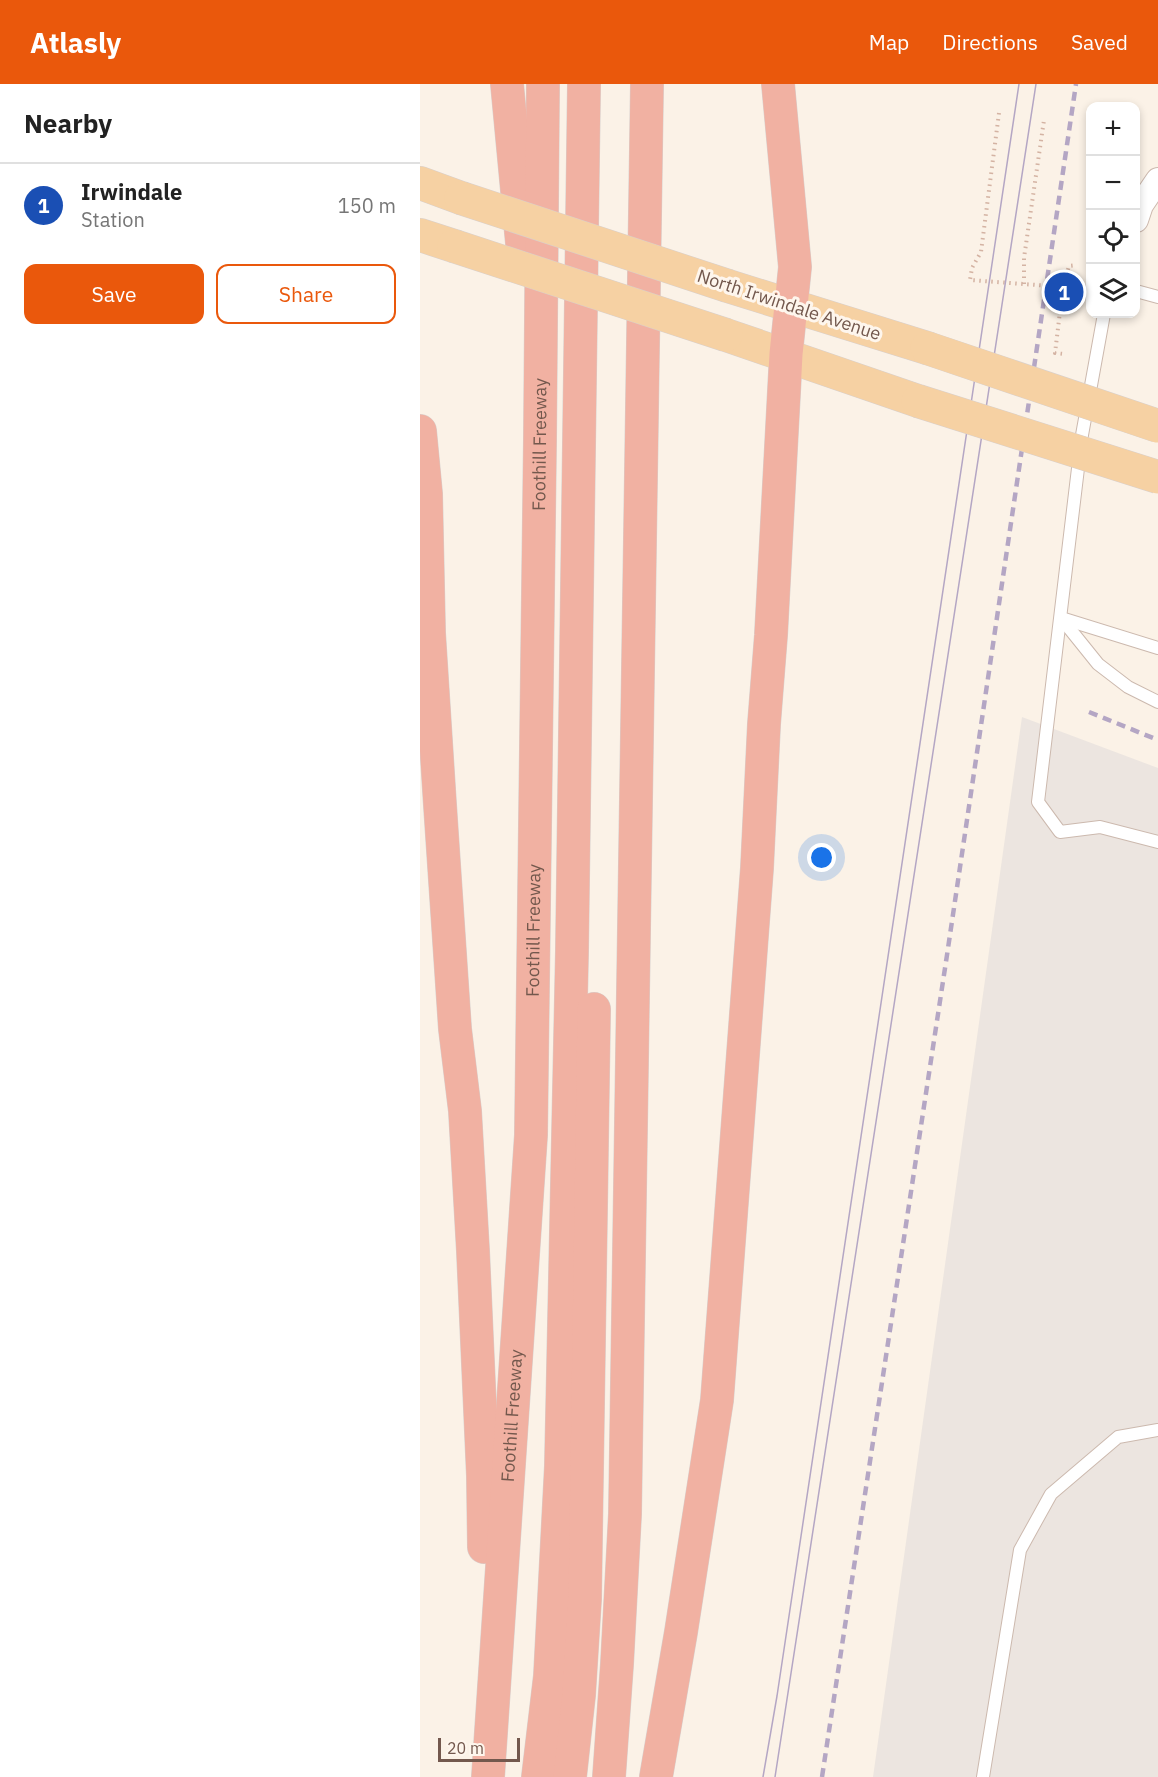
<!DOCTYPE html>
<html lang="en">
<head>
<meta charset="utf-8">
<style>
  body { margin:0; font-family:"IBM Plex Sans",sans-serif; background:#f6f6f6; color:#222 }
  .controls { position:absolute; right:18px; top:18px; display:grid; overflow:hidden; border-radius:12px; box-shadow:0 3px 9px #0003 }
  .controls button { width:54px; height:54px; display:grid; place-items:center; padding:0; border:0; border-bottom:2px solid #e0e0e0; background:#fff; color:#222; font:30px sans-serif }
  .scale { position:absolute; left:18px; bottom:15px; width:82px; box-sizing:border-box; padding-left:6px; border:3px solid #73584d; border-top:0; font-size:16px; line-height:21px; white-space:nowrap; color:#73584d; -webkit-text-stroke:4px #fef6ed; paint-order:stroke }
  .you { position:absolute; left:402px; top:774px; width:21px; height:21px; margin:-15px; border:4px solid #fff; border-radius:50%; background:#1a73e8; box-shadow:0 0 0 9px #1a73e833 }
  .badge { display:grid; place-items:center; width:39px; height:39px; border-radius:50%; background:#ea580c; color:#fff; font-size:20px; font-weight:700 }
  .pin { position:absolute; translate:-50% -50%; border:3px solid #fff; box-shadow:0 2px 6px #0006 }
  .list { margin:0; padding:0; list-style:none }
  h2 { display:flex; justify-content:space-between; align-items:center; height:78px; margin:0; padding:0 24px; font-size:26px }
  h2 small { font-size:20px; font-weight:400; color:#767676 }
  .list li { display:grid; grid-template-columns:39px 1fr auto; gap:18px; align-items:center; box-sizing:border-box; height:84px; padding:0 24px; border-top:2px solid #e0e0e0 }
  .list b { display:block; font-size:22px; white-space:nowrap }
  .list p { margin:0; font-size:20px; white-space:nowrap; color:#767676 }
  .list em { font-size:20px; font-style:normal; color:#767676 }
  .actions { display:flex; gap:12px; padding:18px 24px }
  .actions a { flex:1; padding:14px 0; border:2px solid #ea580c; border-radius:12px; text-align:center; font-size:21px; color:#ea580c }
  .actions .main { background:#ea580c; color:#fff }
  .icon { flex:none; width:33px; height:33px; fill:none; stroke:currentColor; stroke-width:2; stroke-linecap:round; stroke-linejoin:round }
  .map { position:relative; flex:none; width:738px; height:1693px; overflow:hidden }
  header { display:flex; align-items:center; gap:36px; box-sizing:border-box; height:84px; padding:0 30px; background:#ea580c; color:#fff }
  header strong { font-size:28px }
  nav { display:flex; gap:33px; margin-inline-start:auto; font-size:21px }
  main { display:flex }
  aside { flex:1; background:#fff }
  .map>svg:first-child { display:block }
  .industrial { fill:#ece5e0 }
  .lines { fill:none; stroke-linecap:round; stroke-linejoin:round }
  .service-casing { stroke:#ccb9ae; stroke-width:14 }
  .minor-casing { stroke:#ccb9ae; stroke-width:26 }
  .primary-casing { stroke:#d8d0cd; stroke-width:34 }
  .motorway-casing { stroke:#d8d0cd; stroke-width:34 }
  .path { stroke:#d4b3a3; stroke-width:4; stroke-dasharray:1.5 4.5; stroke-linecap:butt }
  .service { stroke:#fff; stroke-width:12 }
  .minor { stroke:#fff; stroke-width:24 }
  .primary { stroke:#f6d1a3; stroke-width:33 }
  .motorway { stroke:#f1b1a2; stroke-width:33 }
  .tram { stroke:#b4a6c4; stroke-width:1.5 }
  .rail { stroke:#b4a6c4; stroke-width:4.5; stroke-dasharray:9 6; stroke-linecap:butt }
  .primary-bridge-casing { stroke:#d8d0cd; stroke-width:34; stroke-linecap:butt }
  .primary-bridge { stroke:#f6d1a3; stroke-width:33 }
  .labels { text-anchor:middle; stroke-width:6; stroke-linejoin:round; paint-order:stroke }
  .street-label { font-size:18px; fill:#73584d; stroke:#fef6ed }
</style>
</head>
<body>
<header>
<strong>Atlasly</strong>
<nav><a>Map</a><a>Directions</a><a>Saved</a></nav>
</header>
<main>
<aside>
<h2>Nearby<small></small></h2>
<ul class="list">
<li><span class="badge" style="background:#1a4fb4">1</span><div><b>Irwindale</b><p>Station</p></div><em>150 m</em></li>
</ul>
<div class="actions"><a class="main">Save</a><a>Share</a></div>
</aside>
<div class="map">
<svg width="738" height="1693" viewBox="0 0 738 1693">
  <rect width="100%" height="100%" fill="#fbf2e7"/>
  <path class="industrial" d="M 602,633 L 738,684 L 738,1693 L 453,1693 Z"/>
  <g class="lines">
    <defs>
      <g id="service">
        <path d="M 716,207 L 738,213"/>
        <path d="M 684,230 L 662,351 L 618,718 L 640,748 L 680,743 L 738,758"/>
        <path d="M 641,534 L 678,580 L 708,603 L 738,618"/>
        <path d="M 641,534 L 738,564"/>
        <path d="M 563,1693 L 600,1466 L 631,1410 L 698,1353 L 738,1346"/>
      </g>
      <path id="minor" d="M 716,136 L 721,121 L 738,96"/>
      <g id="primary">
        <path d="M 0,99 L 41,114"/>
        <path d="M 0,151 L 34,162"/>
        <path d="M 308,202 L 507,264"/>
        <path d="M 306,251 L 498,317"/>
      </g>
      <g id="motorway">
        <path d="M 87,0 L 102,159"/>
        <path d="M 0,347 L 6,410 L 9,549 L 20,721 L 35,945 L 45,1027 L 53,1167 L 63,1392 L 64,1463"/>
        <path id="s1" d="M 68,1693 L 111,1051 L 120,355 L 123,0"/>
        <path d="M 118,1693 L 130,1592 L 141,1382 L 152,867 L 164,0"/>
        <path d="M 150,1693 L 159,1611 L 165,1515 L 174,925"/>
        <path d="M 189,1693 L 197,1580 L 205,1430 L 227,0"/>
        <path d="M 236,1693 L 261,1548 L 297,1316 L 337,784 L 344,640 L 351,551 L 366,270 L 375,183 L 358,0"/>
      </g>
    </defs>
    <use href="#service" class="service-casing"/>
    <use href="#minor" class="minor-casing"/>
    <use href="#primary" class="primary-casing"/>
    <use href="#motorway" class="motorway-casing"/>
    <g class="path">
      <path d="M 579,29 L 561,168 L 552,184 L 550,196 L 643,203 L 635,269 L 644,270"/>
      <path d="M 604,200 L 604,174 L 624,36"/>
      <path d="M 643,203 L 649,182 L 657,181"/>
    </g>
    <use href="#service" class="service"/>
    <use href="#minor" class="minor"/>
    <use href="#primary" class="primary"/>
    <use href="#motorway" class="motorway"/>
    <g class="tram">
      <path d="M 343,1693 L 357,1612 L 599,0"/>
      <path d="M 355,1693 L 616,0"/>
    </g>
    <g class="rail">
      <path d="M 669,628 L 738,656"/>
      <path d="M 402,1693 L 527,871 L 656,0"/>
    </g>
    <defs>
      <g id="primary-bridge">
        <path d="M 41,114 L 308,202"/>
        <path d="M 34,162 L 306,251"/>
        <path d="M 507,264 L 738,342"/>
        <path d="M 498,317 L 738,393"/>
      </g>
    </defs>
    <use href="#primary-bridge" class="primary-bridge-casing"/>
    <use href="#primary-bridge" class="primary-bridge"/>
  </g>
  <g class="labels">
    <g class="street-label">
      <text transform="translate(369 221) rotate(18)" y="6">North Irwindale Avenue</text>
      <text dy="6" stroke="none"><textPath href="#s1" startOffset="1334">Foothill Freeway</textPath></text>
      <text dy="6" stroke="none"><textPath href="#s1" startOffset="848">Foothill Freeway</textPath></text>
      <text dy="6" stroke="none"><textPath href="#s1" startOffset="362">Foothill Freeway</textPath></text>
    </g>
  </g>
</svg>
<div class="controls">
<button>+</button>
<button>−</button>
<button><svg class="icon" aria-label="locate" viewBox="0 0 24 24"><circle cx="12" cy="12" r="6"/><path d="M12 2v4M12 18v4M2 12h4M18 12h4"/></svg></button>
<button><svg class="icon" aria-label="layers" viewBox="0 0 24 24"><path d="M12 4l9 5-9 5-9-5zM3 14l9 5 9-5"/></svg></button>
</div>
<div class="scale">20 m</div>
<div class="you"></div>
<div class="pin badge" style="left:644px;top:208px;background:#1a4fb4">1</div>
</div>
</main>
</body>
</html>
